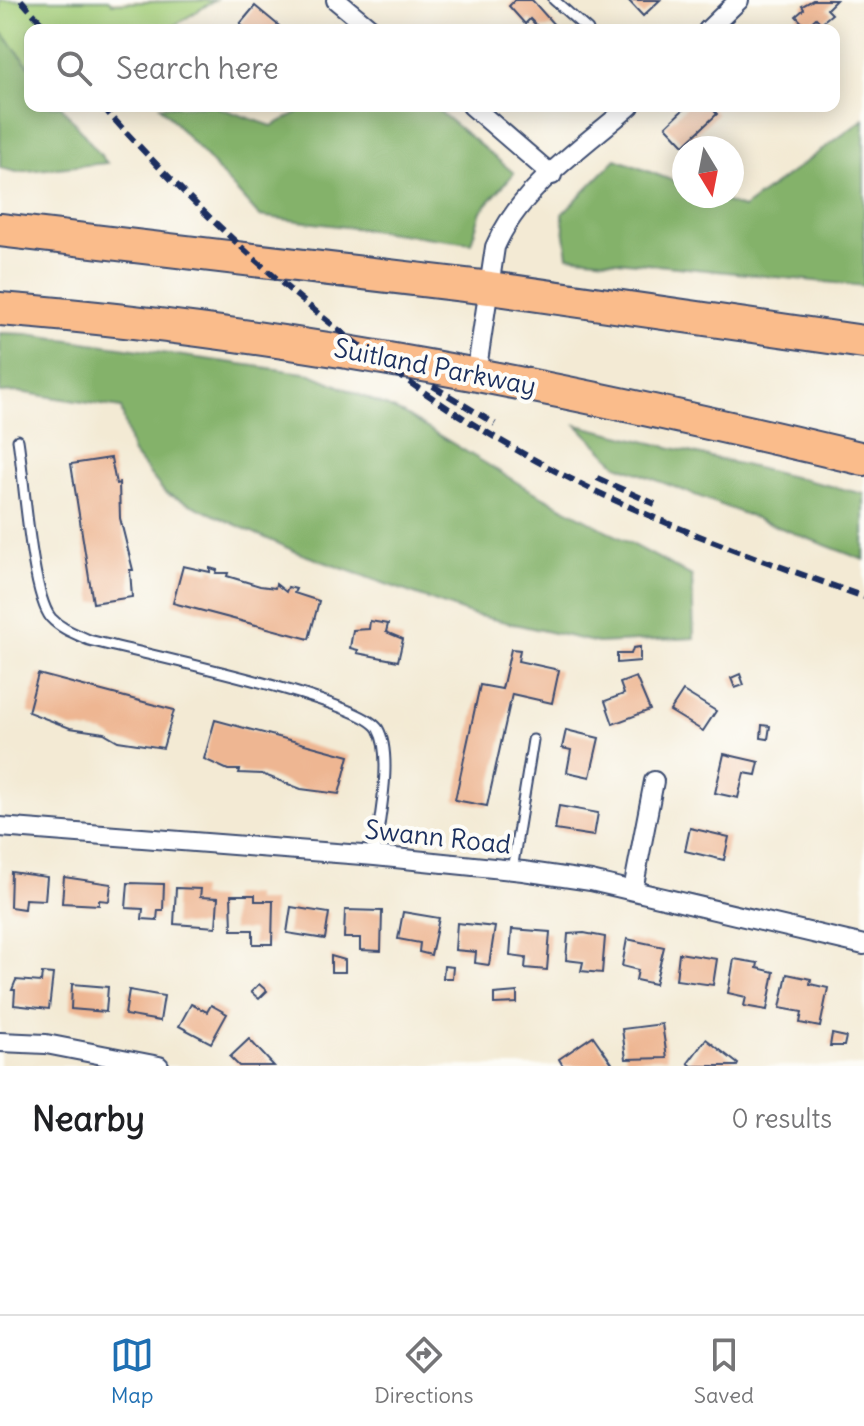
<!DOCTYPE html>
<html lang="en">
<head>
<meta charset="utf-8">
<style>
  body { margin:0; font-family:Delius,sans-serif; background:#f2f2f2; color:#202124 }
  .compass { position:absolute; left:672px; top:136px; width:72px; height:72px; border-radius:50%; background:#fff; box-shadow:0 4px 20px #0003; rotate:170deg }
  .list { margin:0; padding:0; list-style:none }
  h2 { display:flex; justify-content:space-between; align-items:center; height:104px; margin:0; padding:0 32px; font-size:34px }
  h2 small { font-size:26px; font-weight:400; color:#757577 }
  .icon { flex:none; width:44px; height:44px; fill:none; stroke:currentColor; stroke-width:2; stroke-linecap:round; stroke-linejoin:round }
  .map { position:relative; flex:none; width:864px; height:1066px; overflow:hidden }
  .search { position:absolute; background:#fff; box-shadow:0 4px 20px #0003; left:24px; right:24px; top:24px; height:88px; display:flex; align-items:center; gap:20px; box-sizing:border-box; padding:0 28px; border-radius:16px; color:#757577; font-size:30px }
  .sheet { height:248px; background:#fff }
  nav { display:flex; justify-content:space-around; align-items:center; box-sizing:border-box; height:112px; border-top:2px solid #e0e0e0; background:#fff; font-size:22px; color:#757577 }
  nav a { display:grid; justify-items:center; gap:4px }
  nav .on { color:#1f6fb2 }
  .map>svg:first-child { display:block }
  .green { fill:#a5cf7b; stroke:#607f6c; stroke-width:2 }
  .forest { fill:#84b26b; stroke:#507064; stroke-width:2 }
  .building { fill:#eeb692 }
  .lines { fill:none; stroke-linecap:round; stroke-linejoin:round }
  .lane-casing { stroke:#3b4b70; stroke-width:13 }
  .street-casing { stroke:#3b4b70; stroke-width:22 }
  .highway-casing { stroke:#3b4b70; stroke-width:36 }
  .lane { stroke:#fff; stroke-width:9 }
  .street { stroke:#fff; stroke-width:18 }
  .highway { stroke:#fabc8b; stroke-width:32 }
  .rail { stroke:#1b2f5e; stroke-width:6; stroke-dasharray:12 6; stroke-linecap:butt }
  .labels { text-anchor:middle; stroke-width:8; stroke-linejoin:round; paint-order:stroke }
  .street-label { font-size:26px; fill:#1b2f5e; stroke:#fdfcf7 }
</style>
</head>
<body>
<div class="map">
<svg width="864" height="1066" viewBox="0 0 864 1066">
  <rect width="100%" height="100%" fill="#fdfcf7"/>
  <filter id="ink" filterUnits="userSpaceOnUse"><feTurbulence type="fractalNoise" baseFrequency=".0125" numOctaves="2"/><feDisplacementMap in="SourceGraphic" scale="16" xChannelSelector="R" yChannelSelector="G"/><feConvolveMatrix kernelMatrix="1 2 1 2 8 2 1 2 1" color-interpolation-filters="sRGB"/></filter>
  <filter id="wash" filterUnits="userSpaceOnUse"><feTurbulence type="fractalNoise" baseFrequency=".006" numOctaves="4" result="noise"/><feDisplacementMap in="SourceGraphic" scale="32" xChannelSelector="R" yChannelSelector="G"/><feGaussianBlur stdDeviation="1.8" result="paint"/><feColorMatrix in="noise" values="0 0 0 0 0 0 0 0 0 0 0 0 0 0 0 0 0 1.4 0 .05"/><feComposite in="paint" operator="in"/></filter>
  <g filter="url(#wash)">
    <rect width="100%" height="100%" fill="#f3ead4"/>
    <path class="green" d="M 0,0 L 108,0 L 112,3 L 215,0 L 167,30 L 30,30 L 30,65 L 0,62 Z"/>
    <g class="forest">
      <path d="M 0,30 L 30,67 L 30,106 L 61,106 L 107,163 L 17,172 L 0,168 Z"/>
      <path d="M 160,106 L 214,106 L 272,126 L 310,106 L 433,106 L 514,173 L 481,211 L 471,243 L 259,216 Z"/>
      <path d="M 864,119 L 864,286 L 568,256 L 562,214 L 616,159 L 684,185 L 684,196 L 711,196 L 743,208 Z"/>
      <path d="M 0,333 L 27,334 L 311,374 L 402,413 L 523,486 L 692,576 L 694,638 L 598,643 L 470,614 L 299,553 L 165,493 L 132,452 L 121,408 L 19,392 L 0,393 Z"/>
      <path d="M 577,425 L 864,494 L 864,560 L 617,465 Z"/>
    </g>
    <g id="blocks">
      <g class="building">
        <path d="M 515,0 L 532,0 L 556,27 L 534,30 L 538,27 L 530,19 L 525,24 L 509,6 Z"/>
        <path d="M 628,0 L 660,0 L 643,16 Z"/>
        <path d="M 813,0 L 836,0 L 827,9 L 832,14 L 821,23 L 816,18 L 806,27 L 796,16 L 804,9 L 802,6 Z"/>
        <path d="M 255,6 L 284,30 L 247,30 L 240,24 Z"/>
        <path d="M 687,106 L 710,106 L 717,114 L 684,145 L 666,126 Z"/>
        <path d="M 111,458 L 116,484 L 119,483 L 120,518 L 133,570 L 130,570 L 132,597 L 93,603 L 71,464 Z"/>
        <path d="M 183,566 L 210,572 L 210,568 L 217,570 L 216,573 L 228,573 L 227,576 L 260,586 L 275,588 L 276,584 L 286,592 L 288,587 L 296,589 L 294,593 L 319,601 L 309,639 L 173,603 Z"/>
        <path d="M 370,621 L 388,624 L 386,632 L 403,639 L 398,661 L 357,653 L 358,650 L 350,648 L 353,630 L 369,629 Z"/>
        <path d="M 640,647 L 640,661 L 617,663 L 617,654 L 631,654 L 633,648 Z"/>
        <path d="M 511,649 L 520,650 L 518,661 L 559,670 L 552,703 L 512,694 L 487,806 L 455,800 L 480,685 L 502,689 Z"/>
        <path d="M 38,674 L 174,710 L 163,748 L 118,741 L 104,733 L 70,728 L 28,712 Z"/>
        <path d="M 740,674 L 744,685 L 735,688 L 731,678 Z"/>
        <path d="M 636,677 L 650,710 L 613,724 L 605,701 L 624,694 L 620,683 Z"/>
        <path d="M 683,691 L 716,711 L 703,731 L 670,711 Z"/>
        <path d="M 215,720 L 349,756 L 339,794 L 301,789 L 262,774 L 239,773 L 240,770 L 228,770 L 204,759 Z"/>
        <path d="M 762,725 L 770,726 L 768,739 L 761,738 Z"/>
        <path d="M 566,730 L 599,738 L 590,777 L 567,772 L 571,750 L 562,748 Z"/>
        <path d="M 724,754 L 759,762 L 756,775 L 744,773 L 738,798 L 715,793 Z"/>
        <path d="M 559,806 L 598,813 L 594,836 L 555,830 Z"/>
        <path d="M 690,828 L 729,837 L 724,860 L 685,851 Z"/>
        <path d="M 11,872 L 47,877 L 45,900 L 25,899 L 24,909 L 10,907 Z"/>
        <path d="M 64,877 L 111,884 L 109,901 L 99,900 L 99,905 L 62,903 Z"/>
        <path d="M 128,883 L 164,884 L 163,910 L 158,910 L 157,920 L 142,919 L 143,909 L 126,908 Z"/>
        <path d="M 176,888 L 201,889 L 200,897 L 218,898 L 216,927 L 174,924 Z"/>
        <path d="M 231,895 L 255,895 L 255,901 L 273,901 L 272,944 L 253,944 L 253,930 L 232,930 Z"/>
        <path d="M 291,907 L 329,913 L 325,939 L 287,933 Z"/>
        <path d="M 345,910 L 382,911 L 381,951 L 360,950 L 360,938 L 344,938 Z"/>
        <path d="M 403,912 L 439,918 L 431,955 L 419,952 L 420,943 L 398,939 Z"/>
        <path d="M 457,923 L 495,927 L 489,965 L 475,963 L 476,952 L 455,950 Z"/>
        <path d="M 512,929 L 550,932 L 547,970 L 525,968 L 526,958 L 510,956 Z"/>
        <path d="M 584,933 L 605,937 L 602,973 L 581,971 L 583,962 L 566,960 L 568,934 Z"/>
        <path d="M 627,939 L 664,947 L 655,984 L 636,980 L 638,970 L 622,966 Z"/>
        <path d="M 679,953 L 717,959 L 713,985 L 676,980 Z"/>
        <path d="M 331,956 L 345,960 L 345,972 L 331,972 Z"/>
        <path d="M 734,959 L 758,963 L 757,968 L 774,972 L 767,1010 L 744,1006 L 746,997 L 728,993 Z"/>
        <path d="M 444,966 L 453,967 L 452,978 L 443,978 Z"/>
        <path d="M 42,973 L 53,974 L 49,1009 L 14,1005 L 15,990 L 12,990 L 16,980 L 41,982 Z"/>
        <path d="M 787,974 L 811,979 L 810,984 L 828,988 L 820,1027 L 800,1023 L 802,1012 L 780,1008 Z"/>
        <path d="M 72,984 L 108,987 L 106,1012 L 71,1009 Z"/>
        <path d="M 259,984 L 267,991 L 259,999 L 251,992 Z"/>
        <path d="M 129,990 L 164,996 L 160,1021 L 125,1015 Z"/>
        <path d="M 517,992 L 517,1003 L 494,1004 L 494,994 Z"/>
        <path d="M 191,1004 L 207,1012 L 211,1005 L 227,1014 L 211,1043 L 179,1026 Z"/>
        <path d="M 662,1024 L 667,1058 L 626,1059 L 622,1029 Z"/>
        <path d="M 832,1034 L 846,1037 L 844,1046 L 830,1046 Z"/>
        <path d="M 593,1036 L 614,1066 L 563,1066 L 559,1059 Z"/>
        <path d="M 249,1039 L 274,1066 L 239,1066 L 230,1057 Z"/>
        <path d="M 706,1039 L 738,1064 L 737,1066 L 692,1066 L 688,1063 Z"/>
      </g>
    </g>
  </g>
  <g filter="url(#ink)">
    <use href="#blocks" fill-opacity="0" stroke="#3b4b70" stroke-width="2"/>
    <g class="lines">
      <defs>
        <g id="lane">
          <path d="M 554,0 L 588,30"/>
          <path d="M 18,440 C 24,476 31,594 51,618 C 61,629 76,634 89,640 C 134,652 361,699 378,729 C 394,757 378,823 375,856"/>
          <path d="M 512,870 L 533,740"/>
        </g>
        <g id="street">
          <path d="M 336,0 L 372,30"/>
          <path d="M 708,30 L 739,0"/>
          <path d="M 472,106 L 552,175"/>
          <path d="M 476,375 L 495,247 C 520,188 583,147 630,106"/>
          <path d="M 0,827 L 375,856 L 523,871 L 591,881 L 864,945"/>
          <path d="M 633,890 L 654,781"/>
          <path d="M 0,1042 L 46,1044 L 159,1066"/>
        </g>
        <g id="highway">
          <path d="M 0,230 L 490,288 L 864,342"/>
          <path d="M 0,309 C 292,332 579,391 864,459"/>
        </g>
      </defs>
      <use href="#lane" class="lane-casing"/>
      <use href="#street" class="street-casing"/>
      <use href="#highway" class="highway-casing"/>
      <use href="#lane" class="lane"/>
      <use href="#street" class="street"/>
      <use href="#highway" class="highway"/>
      <g class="rail">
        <path d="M 21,0 L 48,30"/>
        <path d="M 102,106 C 242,261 400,396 589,488 C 677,531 771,563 864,597"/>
        <path d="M 433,386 L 495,424"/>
        <path d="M 597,478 L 655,504"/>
      </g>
    </g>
  </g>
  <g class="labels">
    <g class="street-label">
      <text transform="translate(435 367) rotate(11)" y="9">Suitland Parkway</text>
      <text transform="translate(438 837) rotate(6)" y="9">Swann Road</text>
    </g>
  </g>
</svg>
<svg class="compass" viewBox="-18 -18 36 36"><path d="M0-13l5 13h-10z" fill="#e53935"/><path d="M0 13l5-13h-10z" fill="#757577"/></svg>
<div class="search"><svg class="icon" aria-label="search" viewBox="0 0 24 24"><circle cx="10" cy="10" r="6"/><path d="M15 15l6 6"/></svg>Search here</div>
</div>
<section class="sheet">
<h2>Nearby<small>0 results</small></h2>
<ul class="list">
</ul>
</section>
<nav>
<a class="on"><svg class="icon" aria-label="map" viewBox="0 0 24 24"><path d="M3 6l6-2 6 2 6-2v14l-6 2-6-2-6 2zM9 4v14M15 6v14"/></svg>Map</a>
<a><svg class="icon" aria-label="directions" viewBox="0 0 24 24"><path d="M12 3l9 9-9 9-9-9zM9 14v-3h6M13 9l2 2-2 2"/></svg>Directions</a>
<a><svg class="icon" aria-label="saved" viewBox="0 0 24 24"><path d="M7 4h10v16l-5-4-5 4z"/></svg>Saved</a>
</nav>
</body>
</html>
